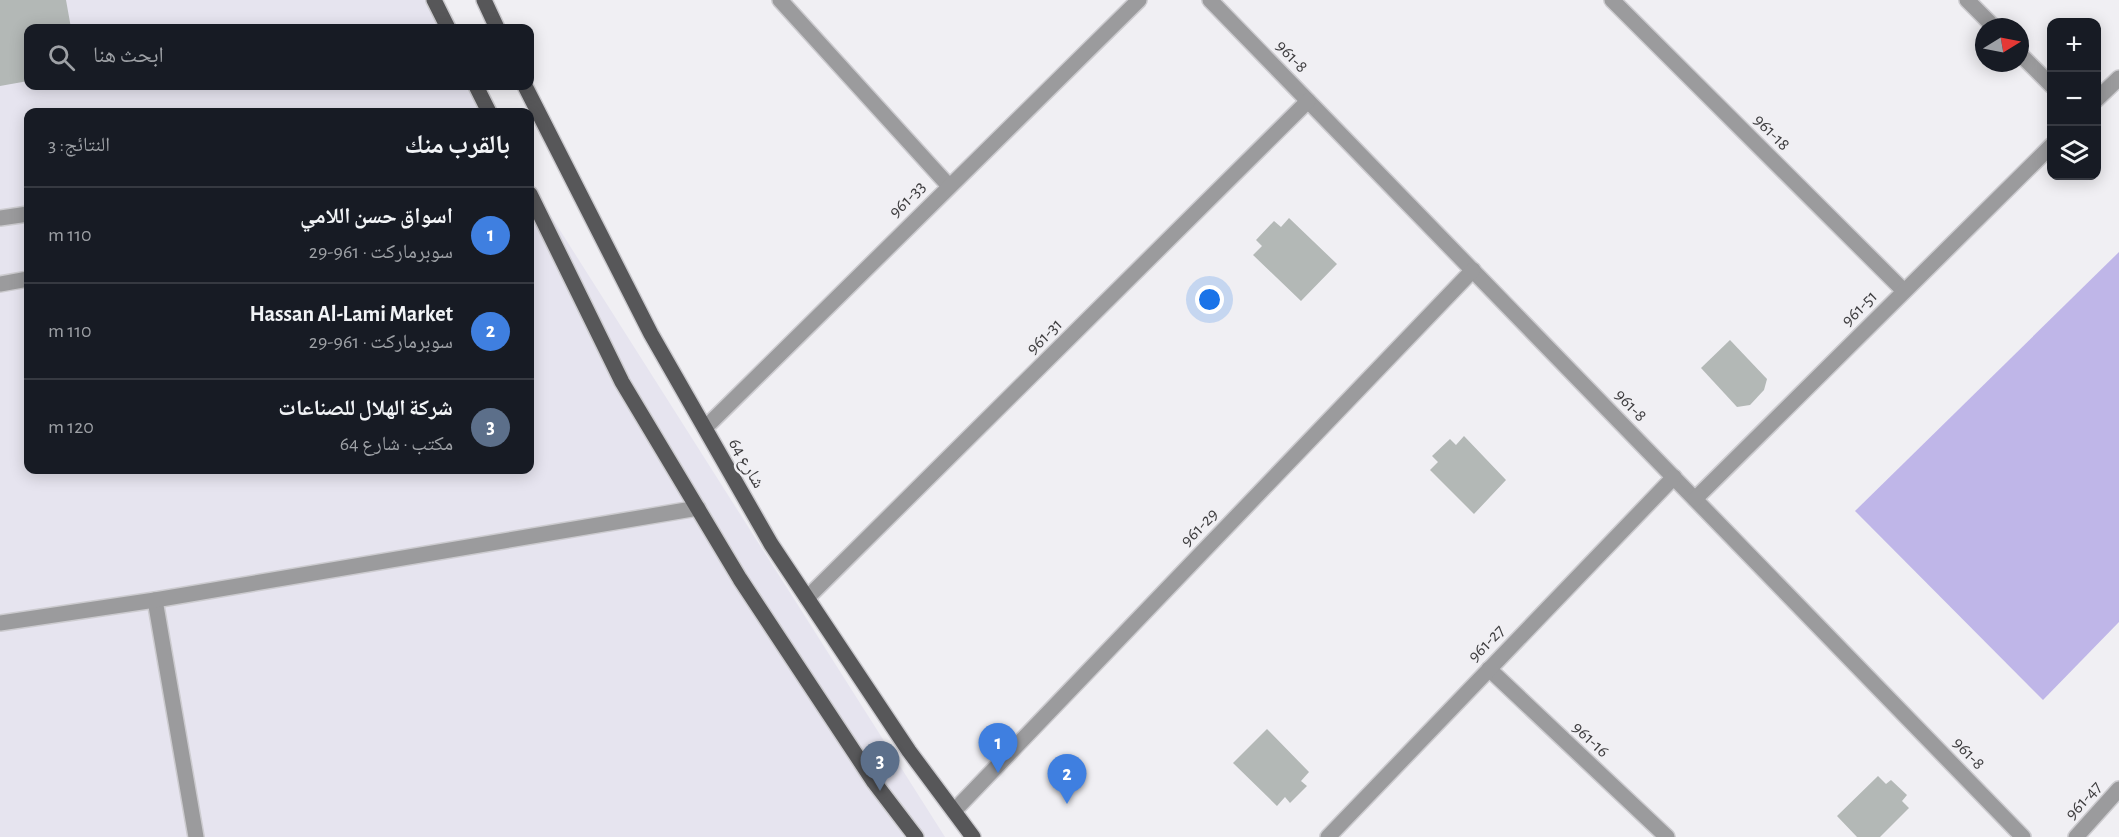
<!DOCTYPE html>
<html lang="ar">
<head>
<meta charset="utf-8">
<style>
  body { margin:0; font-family:"Alegreya Sans","Noto Naskh Arabic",sans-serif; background:#242831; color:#f1f3f6; direction:rtl }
  .controls { position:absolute; right:18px; top:18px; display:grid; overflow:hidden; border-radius:12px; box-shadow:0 3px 15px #0003 }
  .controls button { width:54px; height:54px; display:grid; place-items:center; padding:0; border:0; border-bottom:2px solid #363941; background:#171b24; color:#f1f3f6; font:30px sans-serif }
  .compass { position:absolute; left:1975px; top:18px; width:54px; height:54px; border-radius:50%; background:#171b24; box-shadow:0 3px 15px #0003; rotate:80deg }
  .you { position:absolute; left:1210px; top:300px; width:21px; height:21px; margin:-15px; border:4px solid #fff; border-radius:50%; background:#1a73e8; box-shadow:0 0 0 9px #1a73e833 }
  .badge { display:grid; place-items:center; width:39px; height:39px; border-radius:50%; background:#3c7a67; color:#fff; font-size:20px; font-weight:700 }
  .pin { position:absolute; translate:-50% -50px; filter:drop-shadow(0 2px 3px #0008) }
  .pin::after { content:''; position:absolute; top:32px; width:21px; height:18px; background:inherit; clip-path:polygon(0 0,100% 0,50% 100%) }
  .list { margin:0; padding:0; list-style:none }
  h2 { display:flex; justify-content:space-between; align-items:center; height:78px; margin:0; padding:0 24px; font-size:26px }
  h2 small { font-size:20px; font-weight:400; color:#9ea1a6 }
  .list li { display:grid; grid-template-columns:39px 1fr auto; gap:18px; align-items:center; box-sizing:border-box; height:96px; padding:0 24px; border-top:2px solid #363941 }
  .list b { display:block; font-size:22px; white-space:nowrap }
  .list p { margin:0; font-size:20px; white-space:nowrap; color:#9ea1a6 }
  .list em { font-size:20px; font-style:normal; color:#9ea1a6 }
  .icon { flex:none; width:33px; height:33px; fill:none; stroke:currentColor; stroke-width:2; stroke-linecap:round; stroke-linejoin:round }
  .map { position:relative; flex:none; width:2119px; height:837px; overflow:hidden; direction:ltr }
  .search { position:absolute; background:#171b24; box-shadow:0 3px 15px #0003; left:24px; top:24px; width:510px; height:66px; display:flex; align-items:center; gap:15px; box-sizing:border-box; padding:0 21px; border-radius:12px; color:#9ea1a6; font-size:22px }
  .panel { position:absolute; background:#171b24; box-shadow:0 3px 15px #0003; left:24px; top:108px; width:510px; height:366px; border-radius:12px; direction:rtl }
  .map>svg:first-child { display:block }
  .built { fill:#e6e4ef }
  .green { fill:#bfb6e8 }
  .building { fill:#b3b8b6 }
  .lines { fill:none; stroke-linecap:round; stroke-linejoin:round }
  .minor-casing { stroke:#cccbcf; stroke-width:18 }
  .major-casing { stroke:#cccbcf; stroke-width:18 }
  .minor { stroke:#9b9b9d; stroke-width:15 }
  .major { stroke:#575759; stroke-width:15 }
  .labels { text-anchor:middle; stroke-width:5; stroke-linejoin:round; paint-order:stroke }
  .street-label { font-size:18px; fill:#3d3c3e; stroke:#f0eff3 }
</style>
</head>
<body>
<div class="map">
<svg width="2119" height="837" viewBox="0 0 2119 837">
  <rect width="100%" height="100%" fill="#f0eff3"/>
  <path class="built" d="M 0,0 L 427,0 L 440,28 L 28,28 L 28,86 L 468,86 L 485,112 L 28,112 L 28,470 L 530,470 L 530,183 L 945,837 L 0,837 Z"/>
  <path class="green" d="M 2119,252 L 2119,622 L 2043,700 L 1855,511 Z"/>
  <g class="building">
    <path d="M 0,0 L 66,0 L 71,28 L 28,28 L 28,81 L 0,86 Z"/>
    <path d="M 1289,218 L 1337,264 L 1301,301 L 1253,255 L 1262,246 L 1256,240 L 1274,221 L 1281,227 Z"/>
    <path d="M 1730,340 L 1767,379 L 1764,390 L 1750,405 L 1737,407 L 1701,368 Z"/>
    <path d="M 1464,436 L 1506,480 L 1474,514 L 1430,470 L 1438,462 L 1432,456 L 1450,439 L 1456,445 Z"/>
    <path d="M 1267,729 L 1309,772 L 1301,781 L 1307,786 L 1290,803 L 1285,797 L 1277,806 L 1233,763 Z"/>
    <path d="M 1878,776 L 1886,784 L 1891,780 L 1907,795 L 1902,801 L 1909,808 L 1880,837 L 1857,837 L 1837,816 Z"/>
  </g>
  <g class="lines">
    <defs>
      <g id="minor">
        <path d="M 780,0 L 949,186"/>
        <path d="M 1210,0 L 2023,837"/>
        <path d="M 1612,0 L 1904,291"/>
        <path d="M 1967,0 L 1994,27"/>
        <path d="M 2020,54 L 2052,86"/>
        <path d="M 2096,100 L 2119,78"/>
        <path d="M 0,218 L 28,214"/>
        <path d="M 0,284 L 28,279"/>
        <path d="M 705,428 L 1139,0"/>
        <path d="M 1695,499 L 2052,145"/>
        <path d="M 807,598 L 1308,101"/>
        <path d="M 155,600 L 196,837"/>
        <path d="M 0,623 L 155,600 L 698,508"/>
        <path d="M 1489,669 L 1667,837"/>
        <path d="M 954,811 L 1473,270"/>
        <path d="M 1328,837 L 1674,477"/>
        <path d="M 2076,837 L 2119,789"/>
      </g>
      <g id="major">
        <path d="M 434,0 L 448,28"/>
        <path d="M 484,0 L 497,28"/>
        <path d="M 476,86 L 489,112"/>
        <path d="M 525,86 L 651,334 L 771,544 L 909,751 L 973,837"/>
        <path d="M 530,194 L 622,382 L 740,579 L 874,782 L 916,837"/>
      </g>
    </defs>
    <use href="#minor" class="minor-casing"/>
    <use href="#major" class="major-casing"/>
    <use href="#minor" class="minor"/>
    <use href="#major" class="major"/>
  </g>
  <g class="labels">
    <g class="street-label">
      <text transform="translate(1292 56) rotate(46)" y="6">961-8</text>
      <text transform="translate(1772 132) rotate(45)" y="6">961-18</text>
      <text transform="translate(907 199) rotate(-45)" y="6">961-33</text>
      <text transform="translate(1859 308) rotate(-45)" y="6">961-51</text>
      <text transform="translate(1044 336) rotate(-45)" y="6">961-31</text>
      <text transform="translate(1631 405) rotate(46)" y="6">961-8</text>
      <text transform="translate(747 463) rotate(60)" y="6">شارع 64</text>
      <text transform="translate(1199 527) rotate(-46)" y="6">961-29</text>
      <text transform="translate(1486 643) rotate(-46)" y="6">961-27</text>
      <text transform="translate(1591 739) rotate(43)" y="6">961-16</text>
      <text transform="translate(1969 753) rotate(46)" y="6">961-8</text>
      <text transform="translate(2083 800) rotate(-48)" y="6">961-47</text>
    </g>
  </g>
</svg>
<div class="controls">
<button>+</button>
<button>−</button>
<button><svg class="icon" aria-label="layers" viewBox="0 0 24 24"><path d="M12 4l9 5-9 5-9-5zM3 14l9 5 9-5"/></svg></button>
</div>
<svg class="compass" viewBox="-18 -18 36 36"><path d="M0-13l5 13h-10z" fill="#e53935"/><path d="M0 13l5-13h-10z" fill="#9ea1a6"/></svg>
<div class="you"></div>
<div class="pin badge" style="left:998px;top:773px;background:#3f7fe0">1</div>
<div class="pin badge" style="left:1067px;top:804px;background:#3f7fe0">2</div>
<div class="pin badge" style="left:880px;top:791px;background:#5c6f8a">3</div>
<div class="search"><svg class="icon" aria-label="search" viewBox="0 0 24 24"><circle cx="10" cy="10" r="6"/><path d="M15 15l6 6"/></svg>ابحث هنا</div>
<section class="panel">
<h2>بالقرب منك<small>النتائج: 3</small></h2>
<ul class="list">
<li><span class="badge" style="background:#3f7fe0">1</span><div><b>اسواق حسن اللامي</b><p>سوبرماركت · 961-29</p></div><em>110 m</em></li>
<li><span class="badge" style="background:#3f7fe0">2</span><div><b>Hassan Al-Lami Market</b><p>سوبرماركت · 961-29</p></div><em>110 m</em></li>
<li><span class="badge" style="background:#5c6f8a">3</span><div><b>شركة الهلال للصناعات</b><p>مكتب · شارع 64</p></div><em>120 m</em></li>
</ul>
</section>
</div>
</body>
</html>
